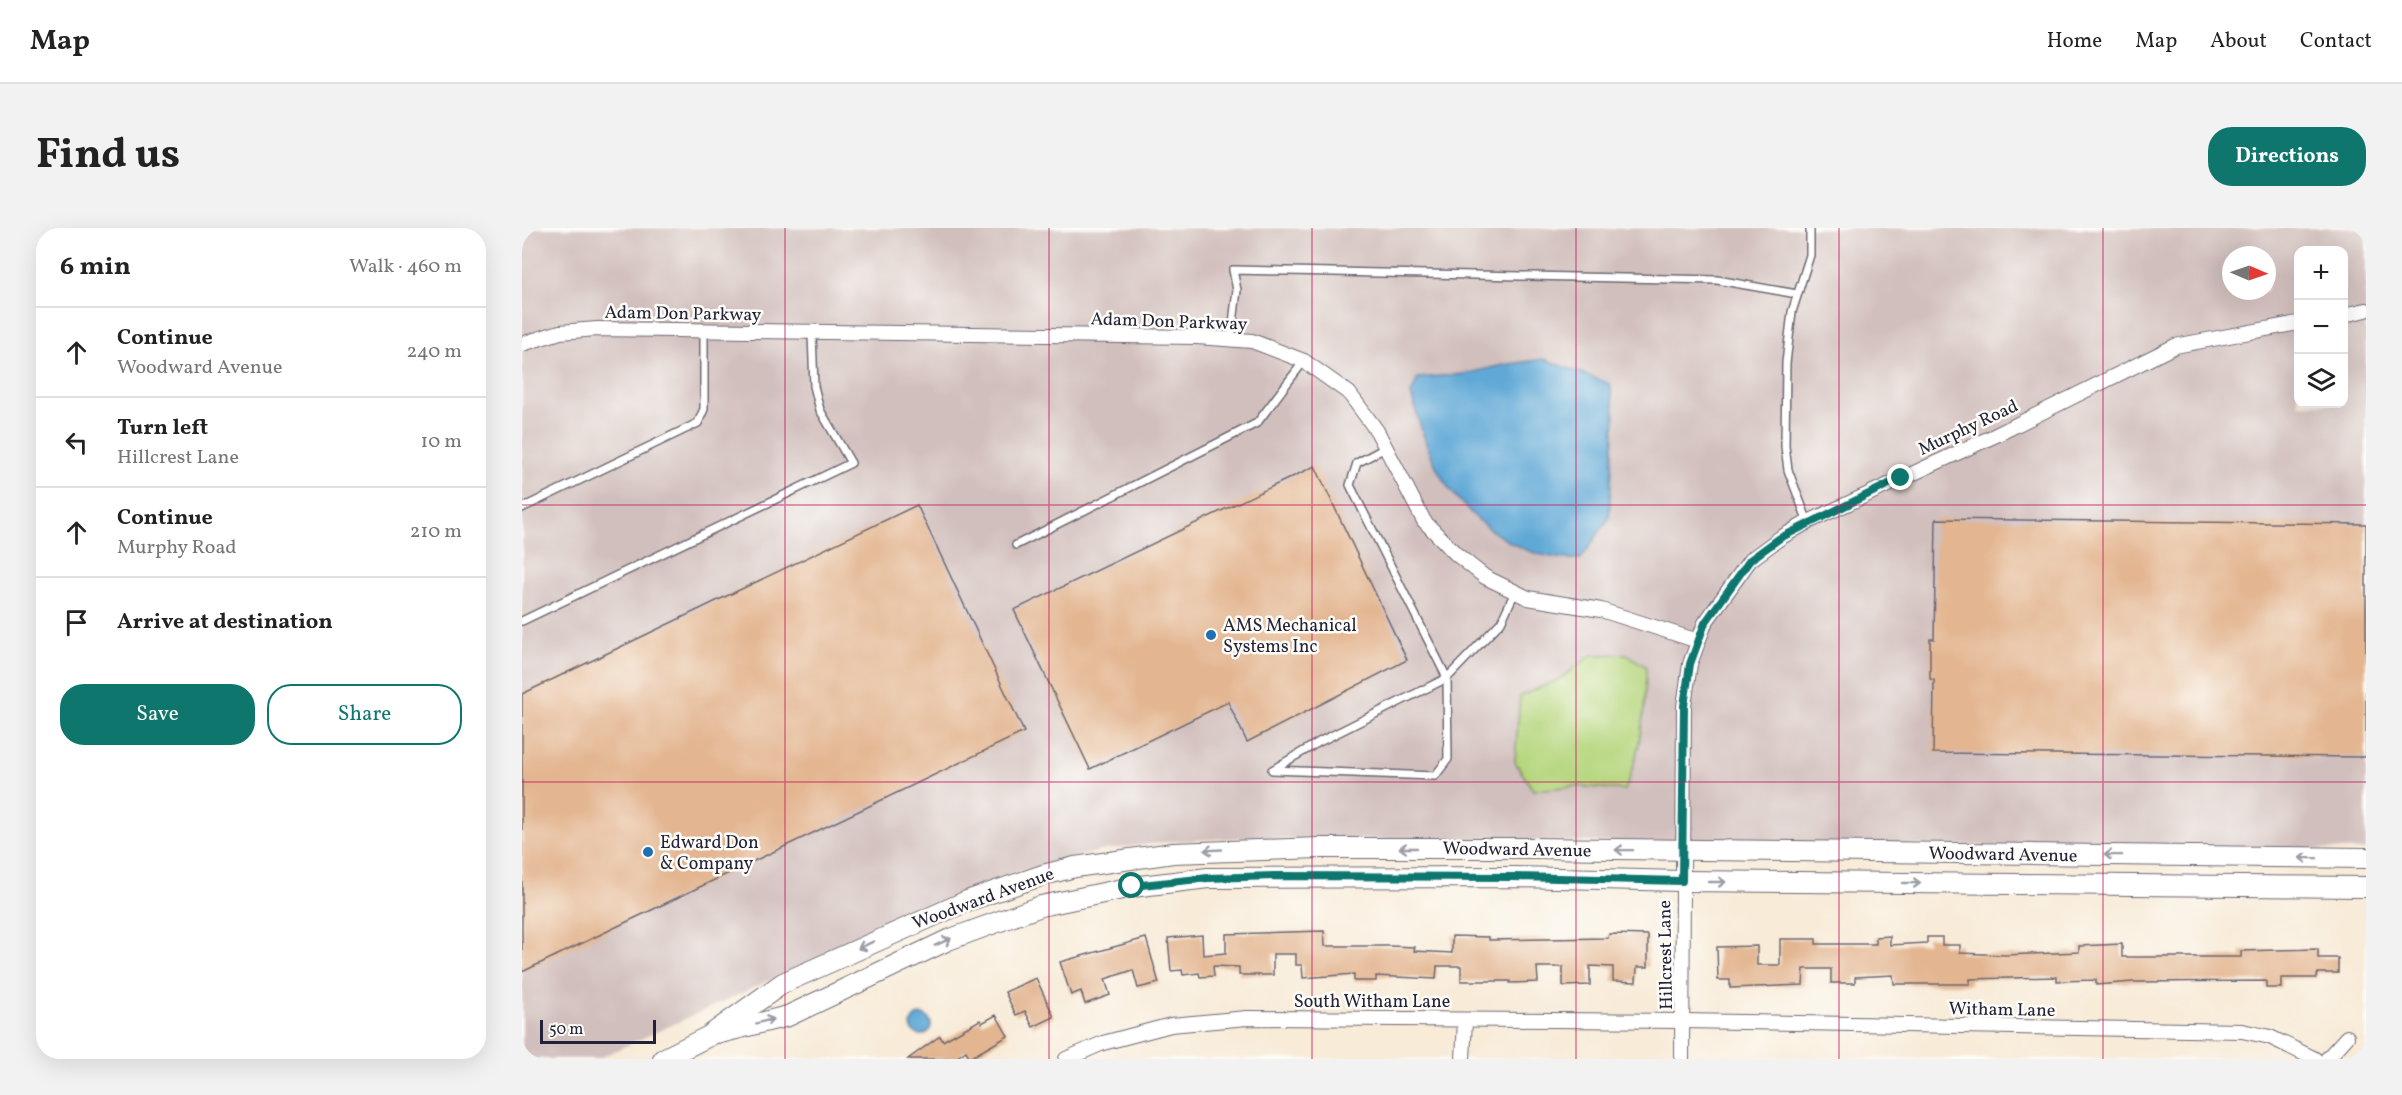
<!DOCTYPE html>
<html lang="en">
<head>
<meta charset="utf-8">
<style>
  body { margin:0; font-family:Vollkorn,serif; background:#f2f2f2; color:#222 }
  .controls { position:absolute; right:18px; top:18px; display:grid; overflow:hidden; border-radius:12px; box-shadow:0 6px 24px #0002 }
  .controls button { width:54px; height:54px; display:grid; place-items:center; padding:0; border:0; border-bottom:2px solid #e0e0e0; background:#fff; color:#222; font:30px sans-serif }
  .compass { position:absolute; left:1700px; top:18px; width:54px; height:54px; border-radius:50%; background:#fff; box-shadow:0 6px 24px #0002; rotate:92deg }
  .scale { position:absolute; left:18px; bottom:15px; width:116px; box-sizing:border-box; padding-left:6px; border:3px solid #22223b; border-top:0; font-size:16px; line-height:21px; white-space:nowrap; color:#22223b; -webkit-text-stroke:4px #fdfcf7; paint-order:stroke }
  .stop { position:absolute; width:18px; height:18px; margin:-14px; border:4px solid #0f766e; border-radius:50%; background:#fff }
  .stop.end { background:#0f766e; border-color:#fff; box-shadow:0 2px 6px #0008 }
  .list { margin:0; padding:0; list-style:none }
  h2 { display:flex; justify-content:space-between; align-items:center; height:78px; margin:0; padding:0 24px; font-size:26px }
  h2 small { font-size:20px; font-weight:400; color:#767676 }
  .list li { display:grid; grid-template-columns:39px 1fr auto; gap:18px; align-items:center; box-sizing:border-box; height:90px; padding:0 24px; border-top:2px solid #e0e0e0 }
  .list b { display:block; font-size:22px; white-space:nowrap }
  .list p { margin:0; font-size:20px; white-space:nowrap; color:#767676 }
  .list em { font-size:20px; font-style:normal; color:#767676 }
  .actions { display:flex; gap:12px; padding:18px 24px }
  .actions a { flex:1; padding:14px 0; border:2px solid #0f766e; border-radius:24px; text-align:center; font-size:21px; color:#0f766e }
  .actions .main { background:#0f766e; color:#fff }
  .icon { flex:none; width:33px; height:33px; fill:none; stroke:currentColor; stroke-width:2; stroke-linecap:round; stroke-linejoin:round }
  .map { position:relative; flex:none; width:1844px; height:831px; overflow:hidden; border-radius:24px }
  header { display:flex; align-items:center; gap:36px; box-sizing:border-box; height:84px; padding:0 30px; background:#fff; border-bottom:2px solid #e0e0e0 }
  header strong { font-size:28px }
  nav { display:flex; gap:33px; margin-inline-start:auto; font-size:21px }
  .intro { display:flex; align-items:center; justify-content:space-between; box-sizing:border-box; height:144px; padding:0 36px }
  h1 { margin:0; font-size:42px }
  .button { padding:15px 27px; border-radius:24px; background:#0f766e; color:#fff; font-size:21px; font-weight:700 }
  main { display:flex; gap:36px; padding:0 36px }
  aside { flex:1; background:#fff; border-radius:24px; box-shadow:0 6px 24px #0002 }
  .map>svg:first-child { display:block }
  .industrial { fill:#d1bfbd; fill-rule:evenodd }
  .green { fill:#b5d67d; stroke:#6c7c5c; stroke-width:1.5 }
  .water { fill:#60a9d7; stroke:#416689; stroke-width:1.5 }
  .building { fill:#e3b590 }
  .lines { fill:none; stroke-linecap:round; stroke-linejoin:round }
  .lane-casing { stroke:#6d6872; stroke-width:10 }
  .street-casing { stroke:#6d6872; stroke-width:16 }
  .secondary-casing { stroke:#6d6872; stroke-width:22 }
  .lane { stroke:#fff; stroke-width:7 }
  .street { stroke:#fff; stroke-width:14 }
  .secondary { stroke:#fff; stroke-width:20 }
  .oneway { stroke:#9c9ca7 }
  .route { stroke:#0f766e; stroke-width:8 }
  .grid { fill:none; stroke:#c2185b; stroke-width:1.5; stroke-opacity:0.55 }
  .poi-dot { fill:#1f6fb2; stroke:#fdfcf7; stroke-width:2 }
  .labels { text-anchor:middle; stroke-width:5; stroke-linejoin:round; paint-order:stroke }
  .street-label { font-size:18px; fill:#22223b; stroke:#fdfcf7 }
  .poi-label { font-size:18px; fill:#22223b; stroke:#fdfcf7; text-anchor:start }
</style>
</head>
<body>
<header>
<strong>Map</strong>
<nav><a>Home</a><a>Map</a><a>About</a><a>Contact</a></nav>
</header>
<div class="intro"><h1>Find us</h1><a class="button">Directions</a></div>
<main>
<aside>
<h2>6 min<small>Walk · 460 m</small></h2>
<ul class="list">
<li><svg class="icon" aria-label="ahead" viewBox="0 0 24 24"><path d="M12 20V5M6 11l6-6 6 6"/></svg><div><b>Continue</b><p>Woodward Avenue</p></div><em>240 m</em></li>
<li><svg class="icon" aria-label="left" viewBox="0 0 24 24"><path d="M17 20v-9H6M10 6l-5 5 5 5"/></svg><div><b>Turn left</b><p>Hillcrest Lane</p></div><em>10 m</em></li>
<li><svg class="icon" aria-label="ahead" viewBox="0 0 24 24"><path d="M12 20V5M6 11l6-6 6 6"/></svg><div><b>Continue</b><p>Murphy Road</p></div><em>210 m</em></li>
<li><svg class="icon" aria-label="arrive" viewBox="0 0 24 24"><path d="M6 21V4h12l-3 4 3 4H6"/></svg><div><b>Arrive at destination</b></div></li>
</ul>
<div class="actions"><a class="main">Save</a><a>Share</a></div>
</aside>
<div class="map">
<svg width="1844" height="831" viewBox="0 0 1844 831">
  <rect width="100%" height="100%" fill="#fdfcf7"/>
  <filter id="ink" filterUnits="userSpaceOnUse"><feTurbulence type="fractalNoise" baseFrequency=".0167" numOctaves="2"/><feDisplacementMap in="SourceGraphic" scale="12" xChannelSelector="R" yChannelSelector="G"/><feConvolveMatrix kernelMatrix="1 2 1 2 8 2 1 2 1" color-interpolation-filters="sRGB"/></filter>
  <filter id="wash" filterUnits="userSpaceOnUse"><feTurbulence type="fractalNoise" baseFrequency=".008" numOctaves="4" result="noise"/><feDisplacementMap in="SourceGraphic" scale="24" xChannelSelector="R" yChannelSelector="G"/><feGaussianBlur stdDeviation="1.35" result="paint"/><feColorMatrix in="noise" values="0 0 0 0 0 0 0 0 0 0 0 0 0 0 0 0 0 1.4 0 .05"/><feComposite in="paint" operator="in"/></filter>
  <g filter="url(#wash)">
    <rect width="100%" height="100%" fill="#f8ebd8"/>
    <path class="industrial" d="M 4,0 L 1844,0 L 1844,622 L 714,610 L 644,614 L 582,622 L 533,634 L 488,646 L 444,663 L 75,831 L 0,831 L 0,5 ZM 1776,22 L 1822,22 L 1822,176 L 1776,176 ZM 1709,27 L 1745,27 L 1745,63 L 1709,63 Z"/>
    <path class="green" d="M 1105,426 L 1124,439 C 1124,482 1119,522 1103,562 L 1054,558 L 1011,562 L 993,534 L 998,468 L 1036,452 L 1070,427 Z"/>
    <g class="water">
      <path d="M 1022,131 L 1088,156 L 1093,189 L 1087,290 L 1059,331 C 1004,333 960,303 927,260 C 908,234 898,197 889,166 L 896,150 L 943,146 L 981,137 Z"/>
      <circle cx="399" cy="797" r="10"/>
    </g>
    <g id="blocks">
      <g class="building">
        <path d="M 793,238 L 885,432 L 725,514 L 706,474 L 568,541 L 492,382 Z"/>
        <path d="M 395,277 L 502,504 L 0,744 L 0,466 Z"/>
        <path d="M 1414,291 L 1844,296 L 1844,529 L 1411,525 L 1412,452 L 1408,451 L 1408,411 L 1412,411 Z"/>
        <path d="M 802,703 L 803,718 L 868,718 L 893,719 L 892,723 L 930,725 L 930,708 L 967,709 L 967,712 L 1086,710 L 1087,706 L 1126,707 L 1126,739 L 1115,739 L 1114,754 L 1091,753 L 1091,739 L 1068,738 L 1068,757 L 1041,758 L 1041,739 L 1015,739 L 1016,754 L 988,755 L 988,753 L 939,753 L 939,738 L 915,738 L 914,751 L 854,748 L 854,753 L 832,753 L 832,746 L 781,750 L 780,737 L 774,737 L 774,726 L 751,726 L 751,747 L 717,747 L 717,739 L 691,738 L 692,748 L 678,749 L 677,745 L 661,747 L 660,742 L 649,743 L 646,710 L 680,707 L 681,727 L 704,725 L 704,706 Z"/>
        <path d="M 1368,708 L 1368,717 L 1405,715 L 1405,709 L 1420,709 L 1420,717 L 1438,717 L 1438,725 L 1483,727 L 1557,724 L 1557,718 L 1600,716 L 1600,729 L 1719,729 L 1719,723 L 1796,721 L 1796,730 L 1816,730 L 1816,745 L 1796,745 L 1794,750 L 1759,750 L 1759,760 L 1744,760 L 1744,753 L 1611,754 L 1574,757 L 1574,752 L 1535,753 L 1535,749 L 1448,751 L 1448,756 L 1372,756 L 1371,747 L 1333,749 L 1333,755 L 1309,755 L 1309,741 L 1282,741 L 1281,757 L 1208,760 L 1208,752 L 1196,752 L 1195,719 L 1235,718 L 1235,737 L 1258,737 L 1258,711 L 1294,711 L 1294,716 L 1354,716 L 1354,709 Z"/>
        <path d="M 624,710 L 637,755 L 616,760 L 611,742 L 583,751 L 588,767 L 563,776 L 559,763 L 549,767 L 538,734 Z"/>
        <path d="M 514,750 L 532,789 L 511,799 L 503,783 L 494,787 L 483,764 Z"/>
        <path d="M 474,787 L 486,808 L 448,830 L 444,823 L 432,831 L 386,831 L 418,808 L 421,813 L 458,792 L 460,795 Z"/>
      </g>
    </g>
  </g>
  <g filter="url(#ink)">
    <use href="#blocks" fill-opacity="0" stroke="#6d6872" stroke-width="1.5"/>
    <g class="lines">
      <defs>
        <g id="lane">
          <path d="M 709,112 L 715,62 L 711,42 L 1195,52 L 1275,66"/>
          <path d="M 863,220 L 835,235 L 828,257 L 925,450 L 797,514 L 750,542 L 913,548 L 926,531 L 925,450 L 979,394 L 993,364"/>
          <path d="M 0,280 L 176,195 L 182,181 L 182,104"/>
          <path d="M 1286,294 L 1266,242 L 1263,218 L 1264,135 L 1270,84 L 1288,27 L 1288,0"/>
          <path d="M 494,317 L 735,195 L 782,133"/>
          <path d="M 0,393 L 329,235 L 298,182 L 292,158 L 290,106"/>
        </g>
        <g id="street">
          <path d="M 1822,87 L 1844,82"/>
          <path d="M 0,116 L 38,104 L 75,101 L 675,109 L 730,113 L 782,133 L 827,165 L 855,203 L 902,293 L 934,326 L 963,349 L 1006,370 L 1079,382 L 1176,413"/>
          <path d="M 544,831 L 581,815 L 649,797 L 725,790 L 1161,793 L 1720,803 L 1748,809 L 1793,831"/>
          <path d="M 941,831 L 943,792"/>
          <path d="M 1160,831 L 1162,478 L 1168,436 L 1183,395 L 1228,332 L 1258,310 L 1286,294 L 1472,208 L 1653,118 L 1776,95"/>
          <path d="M 1805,831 L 1825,809"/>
        </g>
        <g id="secondary">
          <path d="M 198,805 L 266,788 L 426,712 L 519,678 L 610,659 L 686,650 L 991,649 L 1160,653 L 1844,659"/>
          <path d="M 141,831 L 187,808 L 261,755 L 445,673 L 521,647 L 553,639 L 651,625 L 797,620 L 1009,620 L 1844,630"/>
        </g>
      </defs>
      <use href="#lane" class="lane-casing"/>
      <use href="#street" class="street-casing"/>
      <use href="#secondary" class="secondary-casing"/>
      <use href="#lane" class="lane"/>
      <use href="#street" class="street"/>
      <use href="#secondary" class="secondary"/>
    </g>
    <defs><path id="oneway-shaft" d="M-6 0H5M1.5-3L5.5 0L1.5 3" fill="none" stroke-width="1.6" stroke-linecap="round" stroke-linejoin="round" transform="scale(1.5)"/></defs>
    <g class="oneway">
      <use href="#oneway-shaft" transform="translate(886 620) rotate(-180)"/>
      <use href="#oneway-shaft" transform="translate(691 622) rotate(177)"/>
      <use href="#oneway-shaft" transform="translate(1102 622) rotate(-179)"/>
      <use href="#oneway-shaft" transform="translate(1591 627) rotate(-179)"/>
      <use href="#oneway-shaft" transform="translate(1786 630) rotate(-179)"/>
      <use href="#oneway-shaft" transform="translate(1195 654)"/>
      <use href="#oneway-shaft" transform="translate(1390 655)"/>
      <use href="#oneway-shaft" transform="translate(421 714) rotate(-24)"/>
      <use href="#oneway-shaft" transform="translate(344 717) rotate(155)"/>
      <use href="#oneway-shaft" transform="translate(243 793) rotate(-15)"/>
    </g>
  </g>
  <g class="lines" filter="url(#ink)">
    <path class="route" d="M 610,658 L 686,650 L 753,648 L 991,649 L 1160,653 L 1162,478 L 1168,436 L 1183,395 L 1228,332 L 1258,310 L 1379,250"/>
  </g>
  <path class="grid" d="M 263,0 L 263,831M 527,0 L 527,831M 790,0 L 790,831M 1054,0 L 1054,831M 1317,0 L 1317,831M 1581,0 L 1581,831M 0,277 L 1844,277M 0,554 L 1844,554"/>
  <g class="poi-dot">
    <circle cx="689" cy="407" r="6"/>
    <circle cx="126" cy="624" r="6"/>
  </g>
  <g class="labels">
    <g class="street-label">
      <text transform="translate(161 85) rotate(1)" y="6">Adam Don Parkway</text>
      <text transform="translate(647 93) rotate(2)" y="6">Adam Don Parkway</text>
      <text transform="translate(1446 199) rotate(-25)" y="6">Murphy Road</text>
      <text transform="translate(995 621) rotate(1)" y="6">Woodward Avenue</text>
      <text transform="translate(1481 626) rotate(1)" y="6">Woodward Avenue</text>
      <text transform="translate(461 670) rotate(-20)" y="6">Woodward Avenue</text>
      <text transform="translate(1143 727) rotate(-91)" y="6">Hillcrest Lane</text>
      <text x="850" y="779">South Witham Lane</text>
      <text transform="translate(1480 781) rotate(1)" y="6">Witham Lane</text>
    </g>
    <g class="poi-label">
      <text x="701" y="403">AMS Mechanical<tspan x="701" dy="21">Systems Inc</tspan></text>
      <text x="138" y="620">Edward Don<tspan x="138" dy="21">&amp; Company</tspan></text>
    </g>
  </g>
</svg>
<div class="controls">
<button>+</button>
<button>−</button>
<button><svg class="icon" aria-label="layers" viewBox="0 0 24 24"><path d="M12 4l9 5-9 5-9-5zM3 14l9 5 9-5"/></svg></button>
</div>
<svg class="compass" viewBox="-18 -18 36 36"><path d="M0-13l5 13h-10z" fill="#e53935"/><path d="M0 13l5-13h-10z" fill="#767676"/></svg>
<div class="scale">50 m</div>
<div class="stop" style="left:610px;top:658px"></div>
<div class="stop end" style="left:1379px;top:250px"></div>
</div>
</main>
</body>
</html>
